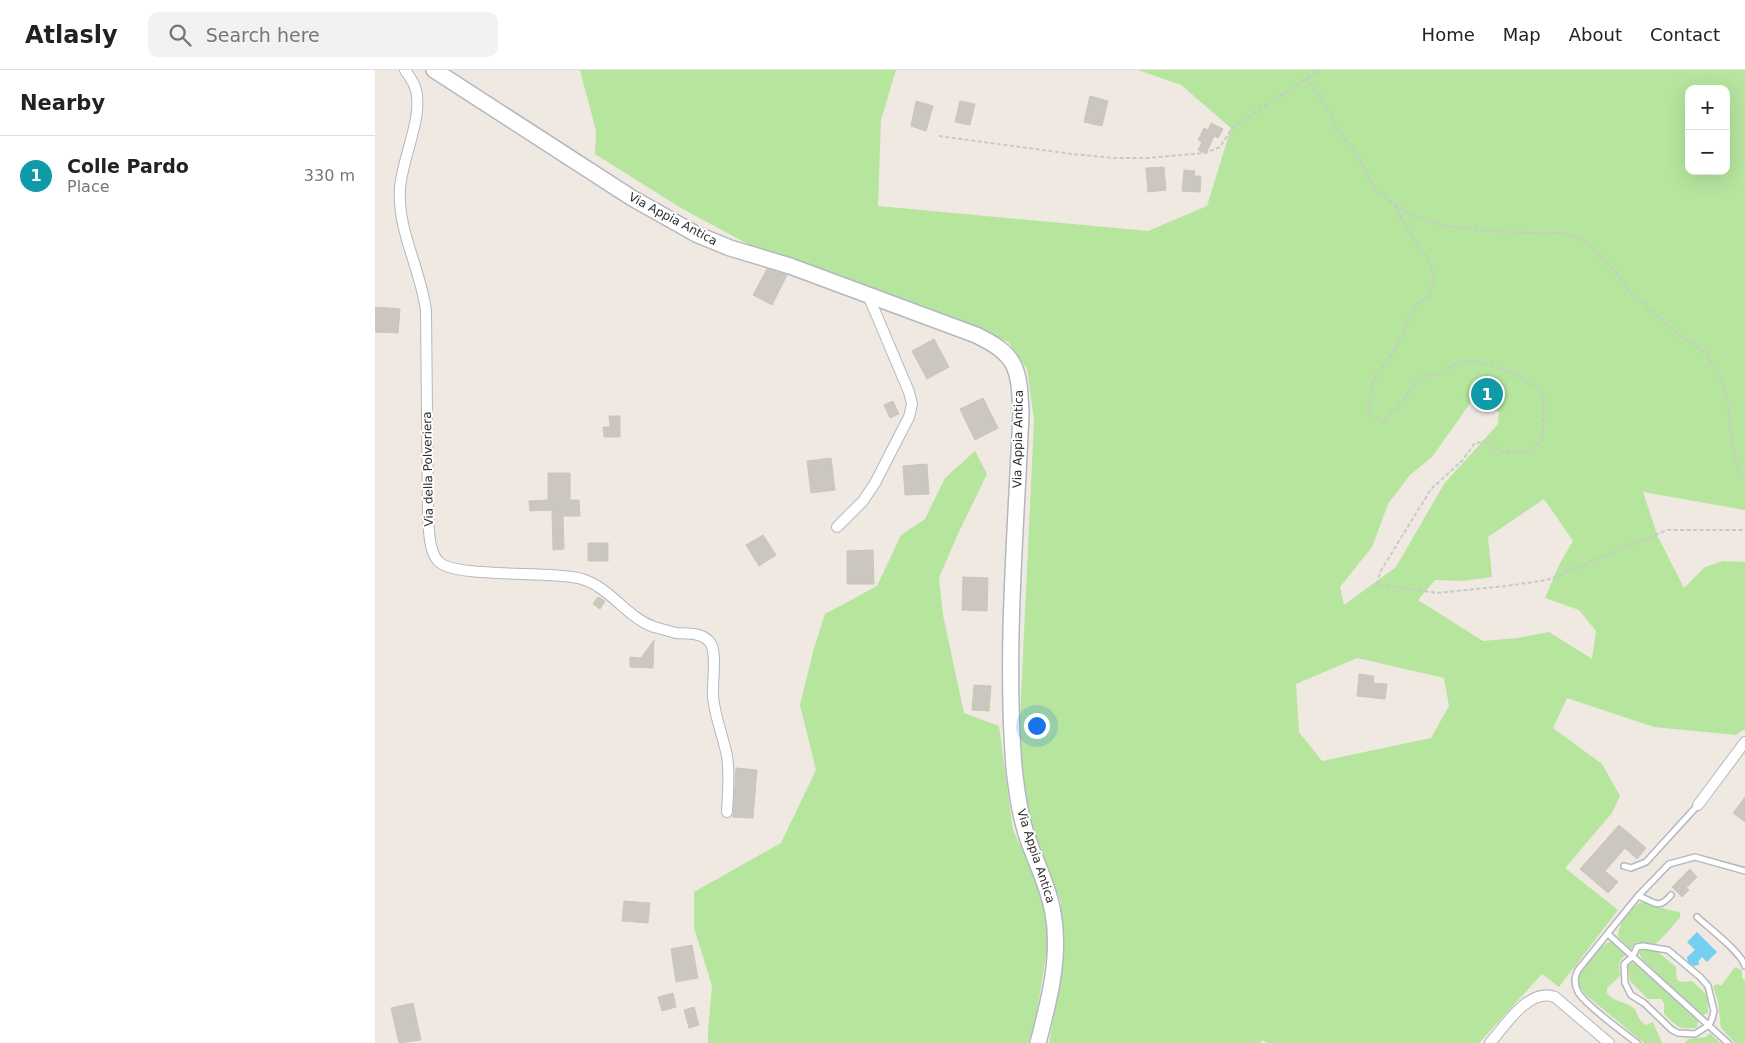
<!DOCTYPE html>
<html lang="en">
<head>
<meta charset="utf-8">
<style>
  body { margin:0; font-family:"DejaVu Sans",sans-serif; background:#f2f2f2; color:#222 }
  .controls { position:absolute; right:15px; top:15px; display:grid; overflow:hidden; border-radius:10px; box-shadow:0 5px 20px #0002 }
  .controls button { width:45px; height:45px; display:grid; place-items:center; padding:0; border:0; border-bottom:1px solid #e0e0e0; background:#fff; color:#222; font:25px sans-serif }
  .you { position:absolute; left:661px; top:655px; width:18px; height:18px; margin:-12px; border:4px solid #fff; border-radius:50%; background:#1a73e8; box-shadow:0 0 0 8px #1a73e833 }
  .badge { display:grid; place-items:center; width:32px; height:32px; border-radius:50%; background:#4264fb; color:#fff; font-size:16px; font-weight:700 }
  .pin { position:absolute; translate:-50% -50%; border:2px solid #fff; box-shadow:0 1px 5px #0006 }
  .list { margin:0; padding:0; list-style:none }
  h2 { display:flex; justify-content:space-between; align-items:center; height:65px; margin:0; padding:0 20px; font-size:21px }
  h2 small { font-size:16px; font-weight:400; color:#767676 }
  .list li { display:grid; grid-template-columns:32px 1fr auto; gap:15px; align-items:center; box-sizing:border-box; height:80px; padding:0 20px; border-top:1px solid #e0e0e0 }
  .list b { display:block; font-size:19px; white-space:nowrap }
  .list p { margin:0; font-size:16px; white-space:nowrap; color:#767676 }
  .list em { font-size:16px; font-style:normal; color:#767676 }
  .icon { flex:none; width:28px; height:28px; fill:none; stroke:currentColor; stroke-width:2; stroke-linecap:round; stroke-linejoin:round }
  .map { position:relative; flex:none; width:1370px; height:973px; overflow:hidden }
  header { display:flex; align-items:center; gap:30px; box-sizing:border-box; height:70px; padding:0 25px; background:#fff; border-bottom:1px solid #e0e0e0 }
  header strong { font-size:24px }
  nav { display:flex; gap:28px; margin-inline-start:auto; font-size:18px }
  .search { width:350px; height:45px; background:#f2f2f2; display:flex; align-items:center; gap:12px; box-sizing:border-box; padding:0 18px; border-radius:10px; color:#767676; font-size:19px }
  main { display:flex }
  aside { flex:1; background:#fff }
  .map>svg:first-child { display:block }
  .green { fill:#b6e59e; fill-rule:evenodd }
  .water { fill:#75cff0 }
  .building { fill:#cbc7bf; stroke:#cbc5ba }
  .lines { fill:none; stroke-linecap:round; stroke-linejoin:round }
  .lane-casing { stroke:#b4b7c1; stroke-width:8 }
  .street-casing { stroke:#b4b7c1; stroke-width:12 }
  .secondary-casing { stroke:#b4b7c1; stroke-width:18 }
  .path { stroke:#c9c9c9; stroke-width:2; stroke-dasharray:4 2.5; stroke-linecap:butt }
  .lane { stroke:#fff; stroke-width:5 }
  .street { stroke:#fff; stroke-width:10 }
  .secondary { stroke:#fff; stroke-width:15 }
  .labels { text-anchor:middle; stroke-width:4; stroke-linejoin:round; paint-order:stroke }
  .street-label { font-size:12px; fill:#2e2e2e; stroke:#fff }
</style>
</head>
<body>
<header>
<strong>Atlasly</strong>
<div class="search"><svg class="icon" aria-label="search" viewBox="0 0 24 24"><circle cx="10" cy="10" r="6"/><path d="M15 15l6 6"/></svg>Search here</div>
<nav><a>Home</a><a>Map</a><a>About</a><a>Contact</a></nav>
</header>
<main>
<aside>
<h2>Nearby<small></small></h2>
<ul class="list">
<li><span class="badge" style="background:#0f9aa8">1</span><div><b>Colle Pardo</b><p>Place</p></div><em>330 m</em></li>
</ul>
</aside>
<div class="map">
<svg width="1370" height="973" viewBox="0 0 1370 973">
  <rect width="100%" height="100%" fill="#efe9e1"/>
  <g class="green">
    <path d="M 205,0 L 521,0 L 506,50 L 503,136 L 773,161 L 832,136 L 856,58 L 806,15 L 763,0 L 1370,0 L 1370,440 L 1268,422 L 1283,467 L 1309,518 L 1330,497 L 1348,491 L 1370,492 L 1370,659 L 1361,665 L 1279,657 L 1192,628 L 1178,658 L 1227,694 L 1245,726 L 1237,743 L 1190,798 L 1243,840 L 1184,917 L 1167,904 L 1104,973 L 892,973 L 887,970 L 885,973 L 674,973 L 685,907 L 686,832 L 656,762 L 644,670 L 659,350 L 652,299 L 633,272 L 535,231 L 397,187 L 306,138 L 220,84 L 221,61 ZM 1314,19 L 1351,19 L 1351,101 L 1314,101 ZM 1096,332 L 1124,342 L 1123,354 L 1069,414 L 1021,497 L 969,535 L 965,517 L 997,477 L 1013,434 L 1035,405 L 1057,387 ZM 1169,429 L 1198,471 L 1184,495 L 1170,528 L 1204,540 L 1221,561 L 1217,589 L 1174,562 L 1142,568 L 1108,571 L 1043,530 L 1060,510 L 1088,511 L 1117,507 L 1113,467 ZM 982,588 L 1069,608 L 1074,636 L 1056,668 L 947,691 L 924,662 L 921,614 Z"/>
    <path d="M 600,381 L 612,404 L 582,466 L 564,508 L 568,545 L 589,643 L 624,656 L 638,760 L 654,793 L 669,830 L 674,867 L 660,954 L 653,973 L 333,973 L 333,962 L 337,916 L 319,858 L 319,822 L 406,773 L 441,700 L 425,635 L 439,578 L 450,544 L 502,516 L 526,465 L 550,449 L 570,408 Z"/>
    <path d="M 1267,832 L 1294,840 L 1305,842 L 1305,848 C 1299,853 1284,874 1279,874 C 1274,875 1267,873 1262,872 L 1256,879 L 1243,867 C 1243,854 1255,837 1267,832 Z"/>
    <path d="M 1235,872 L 1241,875 L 1251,885 C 1242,890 1244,896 1245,906 L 1232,918 L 1232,923 C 1239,932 1248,931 1257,937 C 1264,941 1260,948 1271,955 L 1278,952 L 1287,973 L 1269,973 L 1211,925 C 1207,920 1202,915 1203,908 C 1204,899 1227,873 1235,872 Z"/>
    <path d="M 1266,879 L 1282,881 L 1301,897 L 1302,910 L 1307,912 L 1317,911 C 1332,925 1333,923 1333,943 L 1327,945 L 1267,889 L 1264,883 Z"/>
    <path d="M 1257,893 L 1263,895 L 1323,951 L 1322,958 C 1302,959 1304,958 1289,944 L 1289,933 L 1286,929 L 1273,929 L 1255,911 L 1253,897 L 1253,895 Z"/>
    <path d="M 1360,897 L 1367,900 L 1367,908 L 1370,911 L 1370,973 L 1360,973 L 1346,958 L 1343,932 L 1338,916 L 1343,914 L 1346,916 Z"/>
    <path d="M 1335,963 L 1345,973 L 1310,973 L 1313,969 L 1331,967 Z"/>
  </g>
  <path class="water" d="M 1322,862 L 1342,882 L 1332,892 L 1327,887 L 1323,892 L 1325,894 L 1319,896 L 1313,893 L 1312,887 L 1320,880 L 1312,872 Z"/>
  <g class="building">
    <path d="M 715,26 L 733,31 L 727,56 L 709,52 Z"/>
    <path d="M 541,31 L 558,36 L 551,61 L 536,56 Z"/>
    <path d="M 585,31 L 600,34 L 595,55 L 580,52 Z"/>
    <path d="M 836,53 L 848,59 L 843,68 L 839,66 L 831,84 L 823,80 L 827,72 L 823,70 L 829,58 L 833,60 Z"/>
    <path d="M 789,97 L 791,120 L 773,122 L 771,98 Z"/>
    <path d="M 809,100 L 820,101 L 819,106 L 826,106 L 825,122 L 807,121 Z"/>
    <path d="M 392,199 L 412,205 L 397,235 L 378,225 Z"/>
    <path d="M 0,237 L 25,239 L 23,263 L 0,262 Z"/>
    <path d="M 559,269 L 574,297 L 552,309 L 537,281 Z"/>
    <path d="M 608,328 L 623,358 L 600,370 L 585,339 Z"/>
    <path d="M 518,331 L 524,344 L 515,348 L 509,335 Z"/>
    <path d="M 234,346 L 245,346 L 245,367 L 229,367 L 228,357 L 235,357 Z"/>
    <path d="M 456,388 L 460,420 L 436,423 L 432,391 Z"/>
    <path d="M 552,394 L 554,424 L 530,425 L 528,396 Z"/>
    <path d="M 173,403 L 195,403 L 195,430 L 204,430 L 205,446 L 188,446 L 189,479 L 178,480 L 177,440 L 155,441 L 154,431 L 173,430 Z"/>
    <path d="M 388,465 L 401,485 L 384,496 L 371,475 Z"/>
    <rect x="213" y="473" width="20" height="18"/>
    <path d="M 498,480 L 499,514 L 472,514 L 472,481 Z"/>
    <path d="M 588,507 L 613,508 L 612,541 L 587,540 Z"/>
    <path d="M 223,527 L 230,531 L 225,539 L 218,534 Z"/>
    <path d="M 279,570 L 278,598 L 255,597 L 255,587 L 266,588 Z"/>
    <path d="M 984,604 L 999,606 L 998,613 L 1012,614 L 1010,629 L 982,626 Z"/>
    <path d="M 599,615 L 616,616 L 614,641 L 597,640 Z"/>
    <path d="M 361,698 L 382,700 L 378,748 L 358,747 Z"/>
    <path d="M 1370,727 L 1370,752 L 1358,743 Z"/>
    <path d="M 1244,755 L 1271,778 L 1262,789 L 1250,778 L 1230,801 L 1243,812 L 1233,823 L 1205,799 Z"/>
    <path d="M 1315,799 L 1322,807 L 1311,818 L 1314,820 L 1307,827 L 1297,817 Z"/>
    <path d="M 249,831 L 275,833 L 273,853 L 247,851 Z"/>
    <path d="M 317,875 L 323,908 L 301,912 L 296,879 Z"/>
    <path d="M 298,923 L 301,937 L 287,941 L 283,927 Z"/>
    <path d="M 38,933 L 46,970 L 24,973 L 16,938 Z"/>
    <path d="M 319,937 L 324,955 L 314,958 L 309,940 Z"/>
  </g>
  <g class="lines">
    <defs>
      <g id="lane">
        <path d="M 1249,796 L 1256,798 L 1271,792 L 1323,735"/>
        <path d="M 1263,826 C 1279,831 1283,841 1296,825"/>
        <path d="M 1322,847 C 1334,858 1366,882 1370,896"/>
        <path d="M 1233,864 L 1353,973"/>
        <path d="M 1268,876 L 1293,880 L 1325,907 L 1333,916 L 1339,941 L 1337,949 L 1334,955 L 1320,964 L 1303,963 L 1297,960 L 1269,933 L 1256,925 L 1250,913 L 1249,894 L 1258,886 L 1262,877 Z"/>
        <path d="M 1262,973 C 1249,963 1209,934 1203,922 C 1199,914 1199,907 1203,900 L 1263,826 L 1294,794 L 1320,787 L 1370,801"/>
      </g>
      <g id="street">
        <path d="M 30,0 C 34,6 39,12 41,20 C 48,48 27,89 25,118 C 22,161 46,199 51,241 L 53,447 C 54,460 54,481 63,491 C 78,509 178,500 207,509 C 236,518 251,547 279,557 C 286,559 294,561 301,563 C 312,564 329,562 336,574 C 342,585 337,613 338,627 C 340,647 348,666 352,686 C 355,704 353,723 352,742"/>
        <path d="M 462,457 L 488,431 L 500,413 L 534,347 L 537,334 L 534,322 L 493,225"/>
        <path d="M 1323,735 L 1370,672"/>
        <path d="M 1115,973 C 1130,956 1154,917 1180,927 L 1234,973"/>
      </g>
      <path id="secondary" d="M 59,0 L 257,128 L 321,164 L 355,178 L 415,196 L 601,265 C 643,285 644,299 646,343 C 641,460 630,581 639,698 C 642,723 645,748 654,772 C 662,795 674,818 678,843 C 686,886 674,931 663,973"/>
    </defs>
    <use href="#lane" class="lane-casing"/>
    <use href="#street" class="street-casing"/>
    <use href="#secondary" class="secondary-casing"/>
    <g class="path">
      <path d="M 931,8 L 954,40 L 962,59 L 984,87 L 999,118 L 1019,134 L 1043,148 L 1070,156 L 1107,160 L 1152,163 L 1184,163 L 1199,166 L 1219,179 L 1240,201 L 1257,224 L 1306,266 L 1330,282 L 1344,304 L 1353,333 L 1356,366 L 1363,401 L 1370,407"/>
      <path d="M 564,66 L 697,84 L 739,88 L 771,88 L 830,83 L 845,77 L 858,57 L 945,0"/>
      <path d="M 1019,134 L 1039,171 L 1053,188 L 1060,205 L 1054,227 L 1041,235 L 1019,281 L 998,310 L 993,342 L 1008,352 L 1030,328 L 1045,307 L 1062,304 L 1083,293 L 1101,291 L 1139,303 L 1163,318 L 1169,329 L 1167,370 L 1151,382 L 1126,382 L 1109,371 L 1099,374 L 1087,391 L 1056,419 L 1005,502 L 1002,514 L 1062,523 L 1131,516 L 1172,510 L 1292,460 L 1370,460"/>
    </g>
    <use href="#lane" class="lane"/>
    <use href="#street" class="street"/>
    <use href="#secondary" class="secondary"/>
  </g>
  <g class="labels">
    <g class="street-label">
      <text transform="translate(298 149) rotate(28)" y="4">Via Appia Antica</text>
      <text transform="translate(643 369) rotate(-89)" y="4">Via Appia Antica</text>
      <text transform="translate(53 399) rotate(-91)" y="4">Via della Polveriera</text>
      <text transform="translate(661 786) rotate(72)" y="4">Via Appia Antica</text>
    </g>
  </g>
</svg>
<div class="controls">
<button>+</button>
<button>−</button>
</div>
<div class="you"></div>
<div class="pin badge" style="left:1112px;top:324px;background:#0f9aa8">1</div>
</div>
</main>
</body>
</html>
